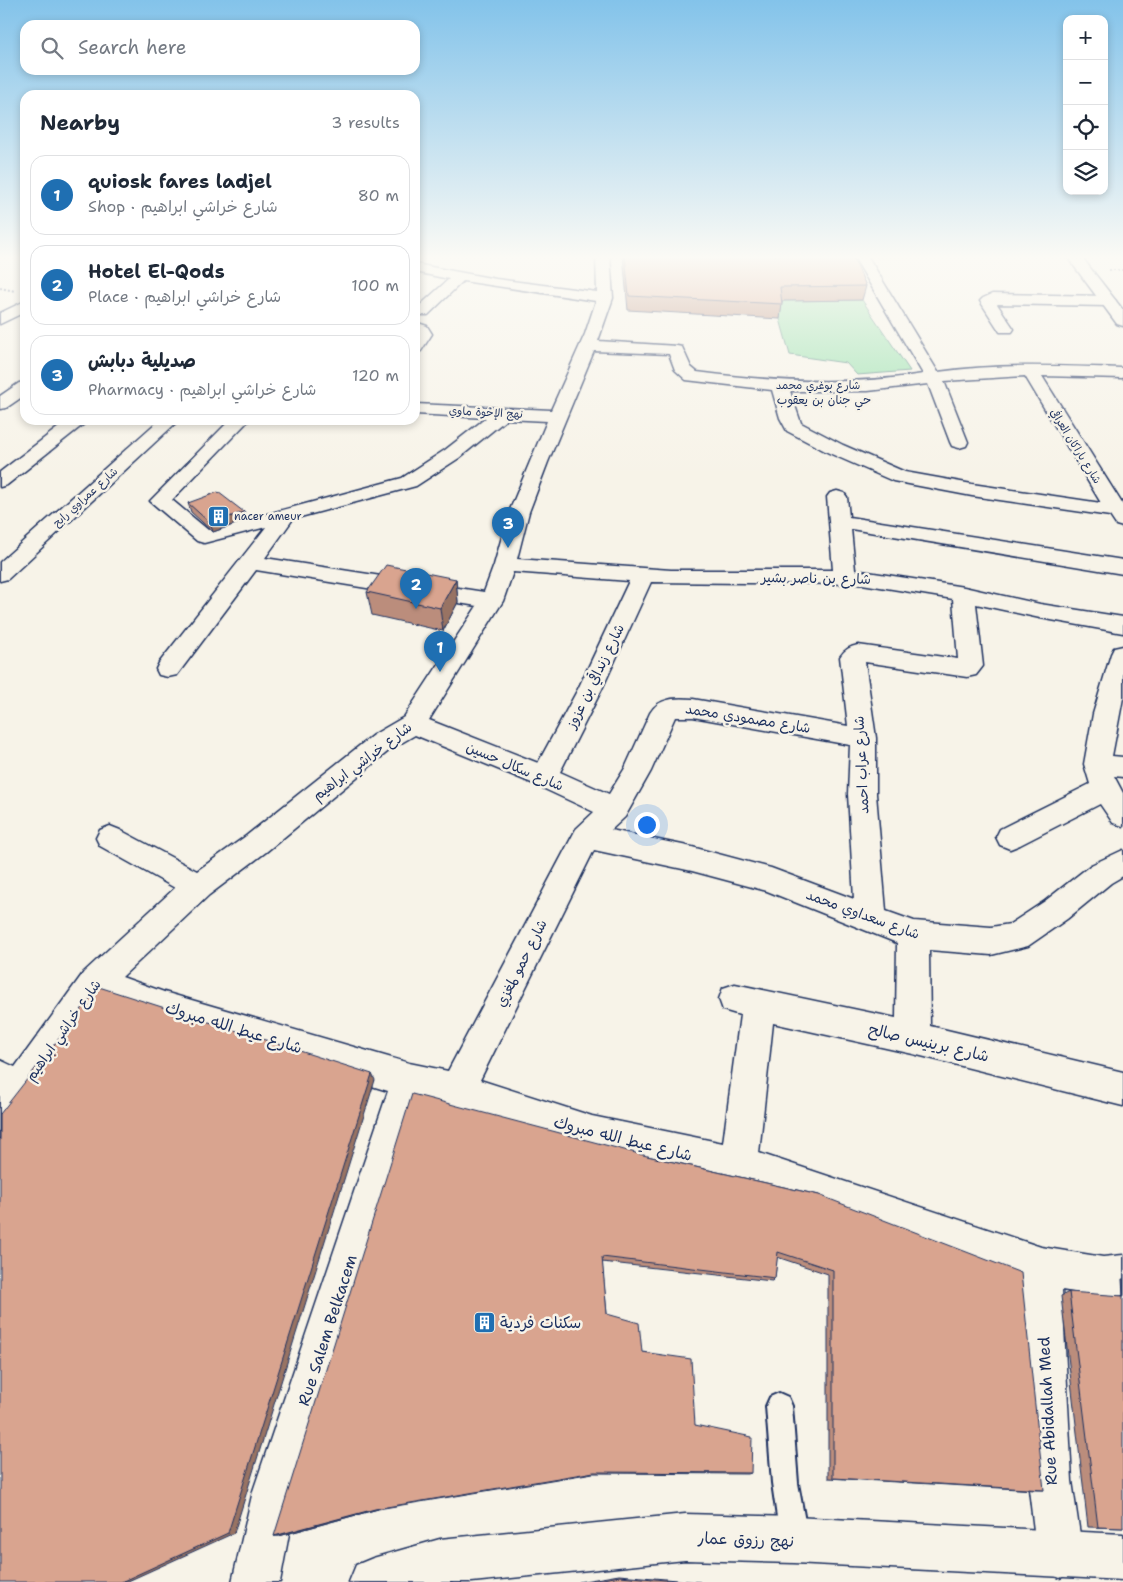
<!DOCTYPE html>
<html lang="en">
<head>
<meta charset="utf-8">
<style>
  body { margin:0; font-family:"Shantell Sans","Playpen Sans Arabic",sans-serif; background:#f2f2f3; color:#1f2937 }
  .controls { position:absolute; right:15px; top:15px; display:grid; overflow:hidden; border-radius:10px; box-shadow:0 2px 8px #0003 }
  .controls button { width:45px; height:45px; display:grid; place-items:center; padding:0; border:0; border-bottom:1px solid #e0e1e3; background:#fff; color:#1f2937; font:25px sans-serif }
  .you { position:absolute; left:646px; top:824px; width:18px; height:18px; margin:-12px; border:4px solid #fff; border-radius:50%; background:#1a73e8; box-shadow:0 0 0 8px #1a73e833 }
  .badge { display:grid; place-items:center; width:32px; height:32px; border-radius:50%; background:#1f6fb2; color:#fff; font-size:16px; font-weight:700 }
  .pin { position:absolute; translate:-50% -41px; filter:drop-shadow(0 1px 2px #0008) }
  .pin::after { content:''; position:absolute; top:26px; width:18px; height:15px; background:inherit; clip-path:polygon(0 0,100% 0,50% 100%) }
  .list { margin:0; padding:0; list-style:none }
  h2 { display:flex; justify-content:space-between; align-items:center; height:65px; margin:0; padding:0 20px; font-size:21px }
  h2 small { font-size:16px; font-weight:400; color:#747a83 }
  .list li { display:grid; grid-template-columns:32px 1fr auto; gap:15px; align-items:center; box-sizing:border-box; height:80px; margin:0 10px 10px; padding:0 10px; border:1px solid #e0e1e3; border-radius:15px }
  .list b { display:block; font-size:19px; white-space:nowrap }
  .list p { margin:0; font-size:16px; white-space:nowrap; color:#747a83 }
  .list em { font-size:16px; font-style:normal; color:#747a83 }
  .icon { flex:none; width:28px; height:28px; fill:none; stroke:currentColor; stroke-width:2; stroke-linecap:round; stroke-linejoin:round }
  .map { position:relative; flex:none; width:1123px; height:1582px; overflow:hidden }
  .search { position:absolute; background:#fff; box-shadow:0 2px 8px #0003; left:20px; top:20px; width:400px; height:55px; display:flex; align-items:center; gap:12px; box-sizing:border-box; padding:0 18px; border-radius:15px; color:#747a83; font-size:19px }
  .panel { position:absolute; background:#fff; box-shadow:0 2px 8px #0003; left:20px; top:90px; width:400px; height:335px; border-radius:15px }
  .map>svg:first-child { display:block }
  .built { fill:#eedbcd }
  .green { fill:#99e0ad; stroke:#5a8886 }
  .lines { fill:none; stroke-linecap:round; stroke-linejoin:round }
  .lane-casing { stroke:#1b2f5e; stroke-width:4 }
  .street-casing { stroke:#1b2f5e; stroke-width:3 }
  .secondary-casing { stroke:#1b2f5e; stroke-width:3 }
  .path { stroke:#1b2f5e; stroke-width:2; stroke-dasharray:2 2; stroke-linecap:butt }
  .lane { fill:#f7f3e8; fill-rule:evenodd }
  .street { fill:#f7f3e8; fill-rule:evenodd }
  .secondary { fill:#f7f3e8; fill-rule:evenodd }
  .wall { fill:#bb8d7b; stroke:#1b2f5e }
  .shaded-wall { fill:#987364; stroke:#1b2f5e }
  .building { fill:#d9a48f; stroke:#1b2f5e }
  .labels { text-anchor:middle; stroke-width:5; stroke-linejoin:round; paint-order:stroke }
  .far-street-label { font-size:11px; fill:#1b2f5e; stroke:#f7f3e8 }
  .far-poi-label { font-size:11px; fill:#1b2f5e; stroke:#f7f3e8; text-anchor:start }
  .far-neighbourhood-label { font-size:12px; fill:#1b2f5e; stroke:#f7f3e8 }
  .street-label { font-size:14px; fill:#1b2f5e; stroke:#f7f3e8 }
  .near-street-label { font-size:16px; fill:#1b2f5e; stroke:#f7f3e8 }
  .near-poi-label { font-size:16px; fill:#1b2f5e; stroke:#f7f3e8; text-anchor:start }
</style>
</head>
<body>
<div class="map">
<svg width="1123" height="1582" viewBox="0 0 1123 1582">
  <rect width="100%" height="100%" fill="#f7f3e8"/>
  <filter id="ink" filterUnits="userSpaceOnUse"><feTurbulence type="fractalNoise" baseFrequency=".02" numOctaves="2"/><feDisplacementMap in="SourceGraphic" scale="10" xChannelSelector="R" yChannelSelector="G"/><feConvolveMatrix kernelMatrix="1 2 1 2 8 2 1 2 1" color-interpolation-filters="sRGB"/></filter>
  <g filter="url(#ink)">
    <path class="built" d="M 874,255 L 961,255 L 964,258 L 876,259 Z"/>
    <path class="green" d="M 862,300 L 910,371 L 857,375 L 846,363 L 790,355 L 780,319 L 777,301 Z"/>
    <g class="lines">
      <defs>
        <path id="lane" d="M 779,1393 L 788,1397 L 792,1406 L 798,1483 L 808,1538 L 804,1548 L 794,1552 L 784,1548 L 780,1538 L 772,1483 L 766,1406 L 770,1397 Z"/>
        <g id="street">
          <path d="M 596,255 L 610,255 L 613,298 L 598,341 L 677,346 L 682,347 L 691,367 L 697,372 C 772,382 848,386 923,374 L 853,255 L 867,255 L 938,372 C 1000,363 1061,366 1123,368 L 1123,378 L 1042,376 L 1123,505 L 1123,527 L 1116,525 L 1110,516 L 972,496 L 893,481 L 829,453 L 787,431 L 780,418 L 772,390 L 686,380 L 675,370 L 669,354 L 594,351 L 548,462 L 529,512 L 517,559 L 671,570 L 833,570 L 827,497 L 830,493 L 837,491 L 844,493 L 847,497 L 849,517 L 1123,560 L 1123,574 L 851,529 L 855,570 L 964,587 L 1040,604 L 1123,617 L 1123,633 L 1040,618 L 976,604 L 983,666 L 976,675 L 967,677 L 865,662 L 876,738 L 876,794 L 886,911 L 914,921 L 991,927 L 1010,924 L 1045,901 L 1091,865 L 1123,850 L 1123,876 L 1111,883 L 1067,919 L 1028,946 L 991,955 L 929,950 L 930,1026 L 1123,1072 L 1123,1106 L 913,1054 L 773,1023 L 759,1153 L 1041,1247 L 1103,1257 L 1123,1255 L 1123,1295 L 1103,1297 L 1062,1290 L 1072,1481 L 1083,1555 L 1076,1571 L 1060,1578 L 1044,1571 L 1037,1555 L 1028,1481 L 1022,1280 L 739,1183 L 592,1152 L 457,1107 L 420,1099 L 297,1491 L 280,1582 L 232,1582 L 253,1491 L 388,1091 L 164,1022 L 102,999 L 48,1077 L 34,1102 L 32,1103 L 13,1134 L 0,1139 L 0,1060 L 15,1067 L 84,972 L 175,888 L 100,846 L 96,838 L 100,830 L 110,826 L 120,830 L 197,871 L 246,836 L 373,735 L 404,717 L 477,606 L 256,570 L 177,675 L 168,677 L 159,675 L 156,669 L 159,663 L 266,527 L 204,543 L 197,541 L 150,501 L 230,420 L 249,420 L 172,500 L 208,530 L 402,478 L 445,450 L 486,418 L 415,414 L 415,404 L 551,410 L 585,334 L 596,301 L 463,281 L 428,315 L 416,315 L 416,309 L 449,279 L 415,272 L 415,264 L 496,279 L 597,292 ZM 1025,376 L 1101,503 L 972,484 L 905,472 L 843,445 L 801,423 L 790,391 L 868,391 L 928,384 L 950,442 L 952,446 L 959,448 L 966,446 L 968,442 L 944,381 ZM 507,419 L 547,421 L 509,512 L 494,565 L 484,592 L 265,558 L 293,519 L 416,486 L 459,458 ZM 513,572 L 629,581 L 578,689 L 538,763 L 429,720 L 503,601 ZM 651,582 L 862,584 L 953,599 L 958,659 L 858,645 C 850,647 845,649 840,657 L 848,726 L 693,699 C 677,698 659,697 650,713 L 625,768 L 609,794 L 560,772 L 602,689 ZM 675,717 L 693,717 L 850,745 L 848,794 L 854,899 L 771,868 L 692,847 L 611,830 L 625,817 L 651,771 ZM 415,735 L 534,784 L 594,812 L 576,829 L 448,1071 L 409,1063 L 164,992 L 122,977 L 209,895 L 266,852 L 391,749 ZM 594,850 L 692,871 L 767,891 L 897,943 L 896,1018 L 735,984 L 723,988 L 719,999 L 723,1010 L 740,1015 L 723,1143 L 592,1116 L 480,1080 Z"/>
          <path d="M 992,294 L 1108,296 L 1113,298 L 1116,301 L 1113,304 L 1108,306 L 997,304 L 1014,329 L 1012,332 L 1000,332 L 980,301 L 983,298 Z"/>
          <path d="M 25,301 L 25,312 L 0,324 L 0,313 Z"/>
          <path d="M 415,322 L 427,326 L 432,334 L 421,351 L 415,353 Z"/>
          <path d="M 25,382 L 25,395 L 6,408 L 0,409 L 0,396 L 19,383 Z"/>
          <path d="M 68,420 L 89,420 L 7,485 L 0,487 L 0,472 Z"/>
          <path d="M 159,420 L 179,420 L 8,579 L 0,581 L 0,562 Z"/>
          <path d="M 1123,646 L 1123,698 L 1112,756 L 1123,757 L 1123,777 L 1114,776 L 1123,793 L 1123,826 L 1113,823 L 1100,804 L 1020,845 L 1010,849 L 1000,845 L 996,837 L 1000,829 L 1090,784 L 1084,764 L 1093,714 L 1111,654 L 1114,648 Z"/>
        </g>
        <g id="secondary">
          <path d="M 1066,255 L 1080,255 L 1123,310 L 1123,326 L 1117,324 Z"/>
          <path d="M 685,1514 L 794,1517 L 1123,1534 L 1123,1580 L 794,1563 L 685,1560 L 472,1582 L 349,1582 L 356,1565 L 373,1558 L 440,1539 Z"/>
        </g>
      </defs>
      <use href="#lane" class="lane-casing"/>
      <use href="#street" class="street-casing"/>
      <use href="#secondary" class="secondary-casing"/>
      <g class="path">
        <path d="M 1109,270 L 1123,270"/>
        <path d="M 0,288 L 15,291"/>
      </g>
      <use href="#lane" class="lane"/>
      <use href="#street" class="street"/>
      <use href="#secondary" class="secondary"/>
    </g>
    <g class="wall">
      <path d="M 623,255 L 852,255 L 866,286 L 862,300 L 782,301 L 782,304 L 780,319 L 628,310 Z"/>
      <path d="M 188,503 L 244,512 L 247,520 L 213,532 L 191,512 Z"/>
      <path d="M 456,579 L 458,602 L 443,631 L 372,615 L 367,592 Z"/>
      <path d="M 647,1156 L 819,1195 L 1044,1490 L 1035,1490 L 828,1478 L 828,1274 L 777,1257 L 775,1278 L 772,1281 L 602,1262 L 607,1314 L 642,1352 L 695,1425 L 751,1473 L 748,1474 L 593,1473 L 378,1509 L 279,1536 L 274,1536 Z"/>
      <path d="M 1122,1279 L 1123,1279 L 1123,1296 Z"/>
      <path d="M 1069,1292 L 1123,1528 L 1088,1527 L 1061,1296 Z"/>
      <path d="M 619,1575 L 700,1582 L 578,1582 Z"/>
    </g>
    <g class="shaded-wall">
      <path d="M 244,512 L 247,520 L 213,532 L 210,523 Z"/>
      <path d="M 456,579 L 458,602 L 443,631 L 440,608 Z"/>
      <path d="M 372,1074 L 375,1080 L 234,1533 L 126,1582 L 121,1582 Z"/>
      <path d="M 375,1509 L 378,1509 L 279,1536 L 274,1536 Z"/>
    </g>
    <g class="building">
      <path d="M 625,255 L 852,255 L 866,286 L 780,287 L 782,304 L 629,296 Z"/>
      <path d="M 218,492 L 244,512 L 210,523 L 188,503 Z"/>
      <path d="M 386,565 L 456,579 L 440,608 L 367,592 Z"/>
      <path d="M 99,987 L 372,1074 L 228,1533 L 121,1582 L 0,1582 L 0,1114 Z"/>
      <path d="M 412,1094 L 647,1156 L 819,1195 L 1021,1273 L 1044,1490 L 833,1478 L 833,1270 L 778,1252 L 775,1278 L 602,1257 L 607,1314 L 639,1323 L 642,1352 L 691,1359 L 695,1425 L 752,1437 L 751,1473 L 594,1472 L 375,1509 L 274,1536 Z"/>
      <path d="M 1069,1292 L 1123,1296 L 1123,1528 L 1098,1527 Z"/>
      <path d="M 620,1576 L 688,1582 L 586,1582 Z"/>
    </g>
  </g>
  <linearGradient id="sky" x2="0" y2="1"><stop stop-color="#83c3ea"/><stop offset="0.54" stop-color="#fbfaf5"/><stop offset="1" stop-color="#fbfaf5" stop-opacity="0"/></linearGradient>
  <rect width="1123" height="476" fill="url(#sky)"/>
  <defs>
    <symbol id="building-square" viewBox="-11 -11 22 22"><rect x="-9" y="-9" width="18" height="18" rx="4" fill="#1f6fb2" stroke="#f7f3e8"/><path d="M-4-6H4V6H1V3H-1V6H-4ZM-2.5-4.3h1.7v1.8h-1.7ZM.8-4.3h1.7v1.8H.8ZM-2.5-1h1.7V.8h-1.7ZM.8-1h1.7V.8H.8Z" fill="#fff"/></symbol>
  </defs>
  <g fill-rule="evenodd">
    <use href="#building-square" x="206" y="504" width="25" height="25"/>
    <use href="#building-square" x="472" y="1310" width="25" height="25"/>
  </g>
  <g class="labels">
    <g class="far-street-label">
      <text x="818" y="389">شارع بوغري محمد</text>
      <text transform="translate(486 412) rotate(3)" y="4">نهج الإخوة ماوي</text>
      <text transform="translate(1076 446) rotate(58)" y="4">شارع باراكان العرافي</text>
      <text transform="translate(85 497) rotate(-42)" y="4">شارع عمراوي رابح</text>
    </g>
    <g class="far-poi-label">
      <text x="234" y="520">nacer ameur</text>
    </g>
    <g class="far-neighbourhood-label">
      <text x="824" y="404">حي جنان بن يعقوب</text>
    </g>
    <g class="street-label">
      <text transform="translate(816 578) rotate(1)" y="5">شارع بن ناصر بشير</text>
      <text transform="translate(595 676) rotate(-64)" y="5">شارع زنداقي بن عزوز</text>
      <text transform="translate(748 718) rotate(9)" y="5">شارع مصمودي محمد</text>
      <text transform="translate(362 761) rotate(-37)" y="5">شارع خراشي ابراهيم</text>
      <text transform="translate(861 765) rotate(-93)" y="5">شارع عراب احمد</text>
      <text transform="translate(515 766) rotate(23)" y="5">شارع سكال حسين</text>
      <text transform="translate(863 914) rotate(20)" y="5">شارع سعداوي محمد</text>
      <text transform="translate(521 963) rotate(-63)" y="5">شارع حمو لمغزي</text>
      <text transform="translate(63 1030) rotate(-55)" y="5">شارع خراشي ابراهيم</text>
    </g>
    <g class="near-street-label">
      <text transform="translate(234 1027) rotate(17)" y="6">شارع عيط الله مبروك</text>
      <text transform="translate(929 1042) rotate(13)" y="6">شارع برينيس صالح</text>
      <text transform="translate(623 1138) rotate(14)" y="6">شارع عيط الله مبروك</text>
      <text transform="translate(327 1330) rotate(-72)" y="6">Rue Salem Belkacem</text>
      <text transform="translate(1047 1411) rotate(-93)" y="6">Rue Abidallah Med</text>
      <text transform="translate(746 1539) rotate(2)" y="6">نهج رزوق عمار</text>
    </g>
    <g class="near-poi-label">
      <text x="500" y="1328">سكنات فردية</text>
    </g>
  </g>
</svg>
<div class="controls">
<button>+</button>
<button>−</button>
<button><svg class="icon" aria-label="locate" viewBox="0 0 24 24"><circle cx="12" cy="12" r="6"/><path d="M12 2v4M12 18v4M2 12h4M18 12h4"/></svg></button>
<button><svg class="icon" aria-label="layers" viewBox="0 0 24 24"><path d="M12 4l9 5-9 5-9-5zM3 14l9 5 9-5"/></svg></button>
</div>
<div class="you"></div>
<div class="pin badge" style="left:440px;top:672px">1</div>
<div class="pin badge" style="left:416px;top:609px">2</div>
<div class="pin badge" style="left:508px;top:548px">3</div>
<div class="search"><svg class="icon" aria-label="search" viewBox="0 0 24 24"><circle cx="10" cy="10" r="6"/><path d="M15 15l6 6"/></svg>Search here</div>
<section class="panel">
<h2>Nearby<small>3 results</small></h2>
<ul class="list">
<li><span class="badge">1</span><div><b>quiosk fares ladjel</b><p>Shop · شارع خراشي ابراهيم</p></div><em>80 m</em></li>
<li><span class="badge">2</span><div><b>Hotel El-Qods</b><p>Place · شارع خراشي ابراهيم</p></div><em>100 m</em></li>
<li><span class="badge">3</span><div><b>صديلية دبابش</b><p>Pharmacy · شارع خراشي ابراهيم</p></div><em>120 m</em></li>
</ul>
</section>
</div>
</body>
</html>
